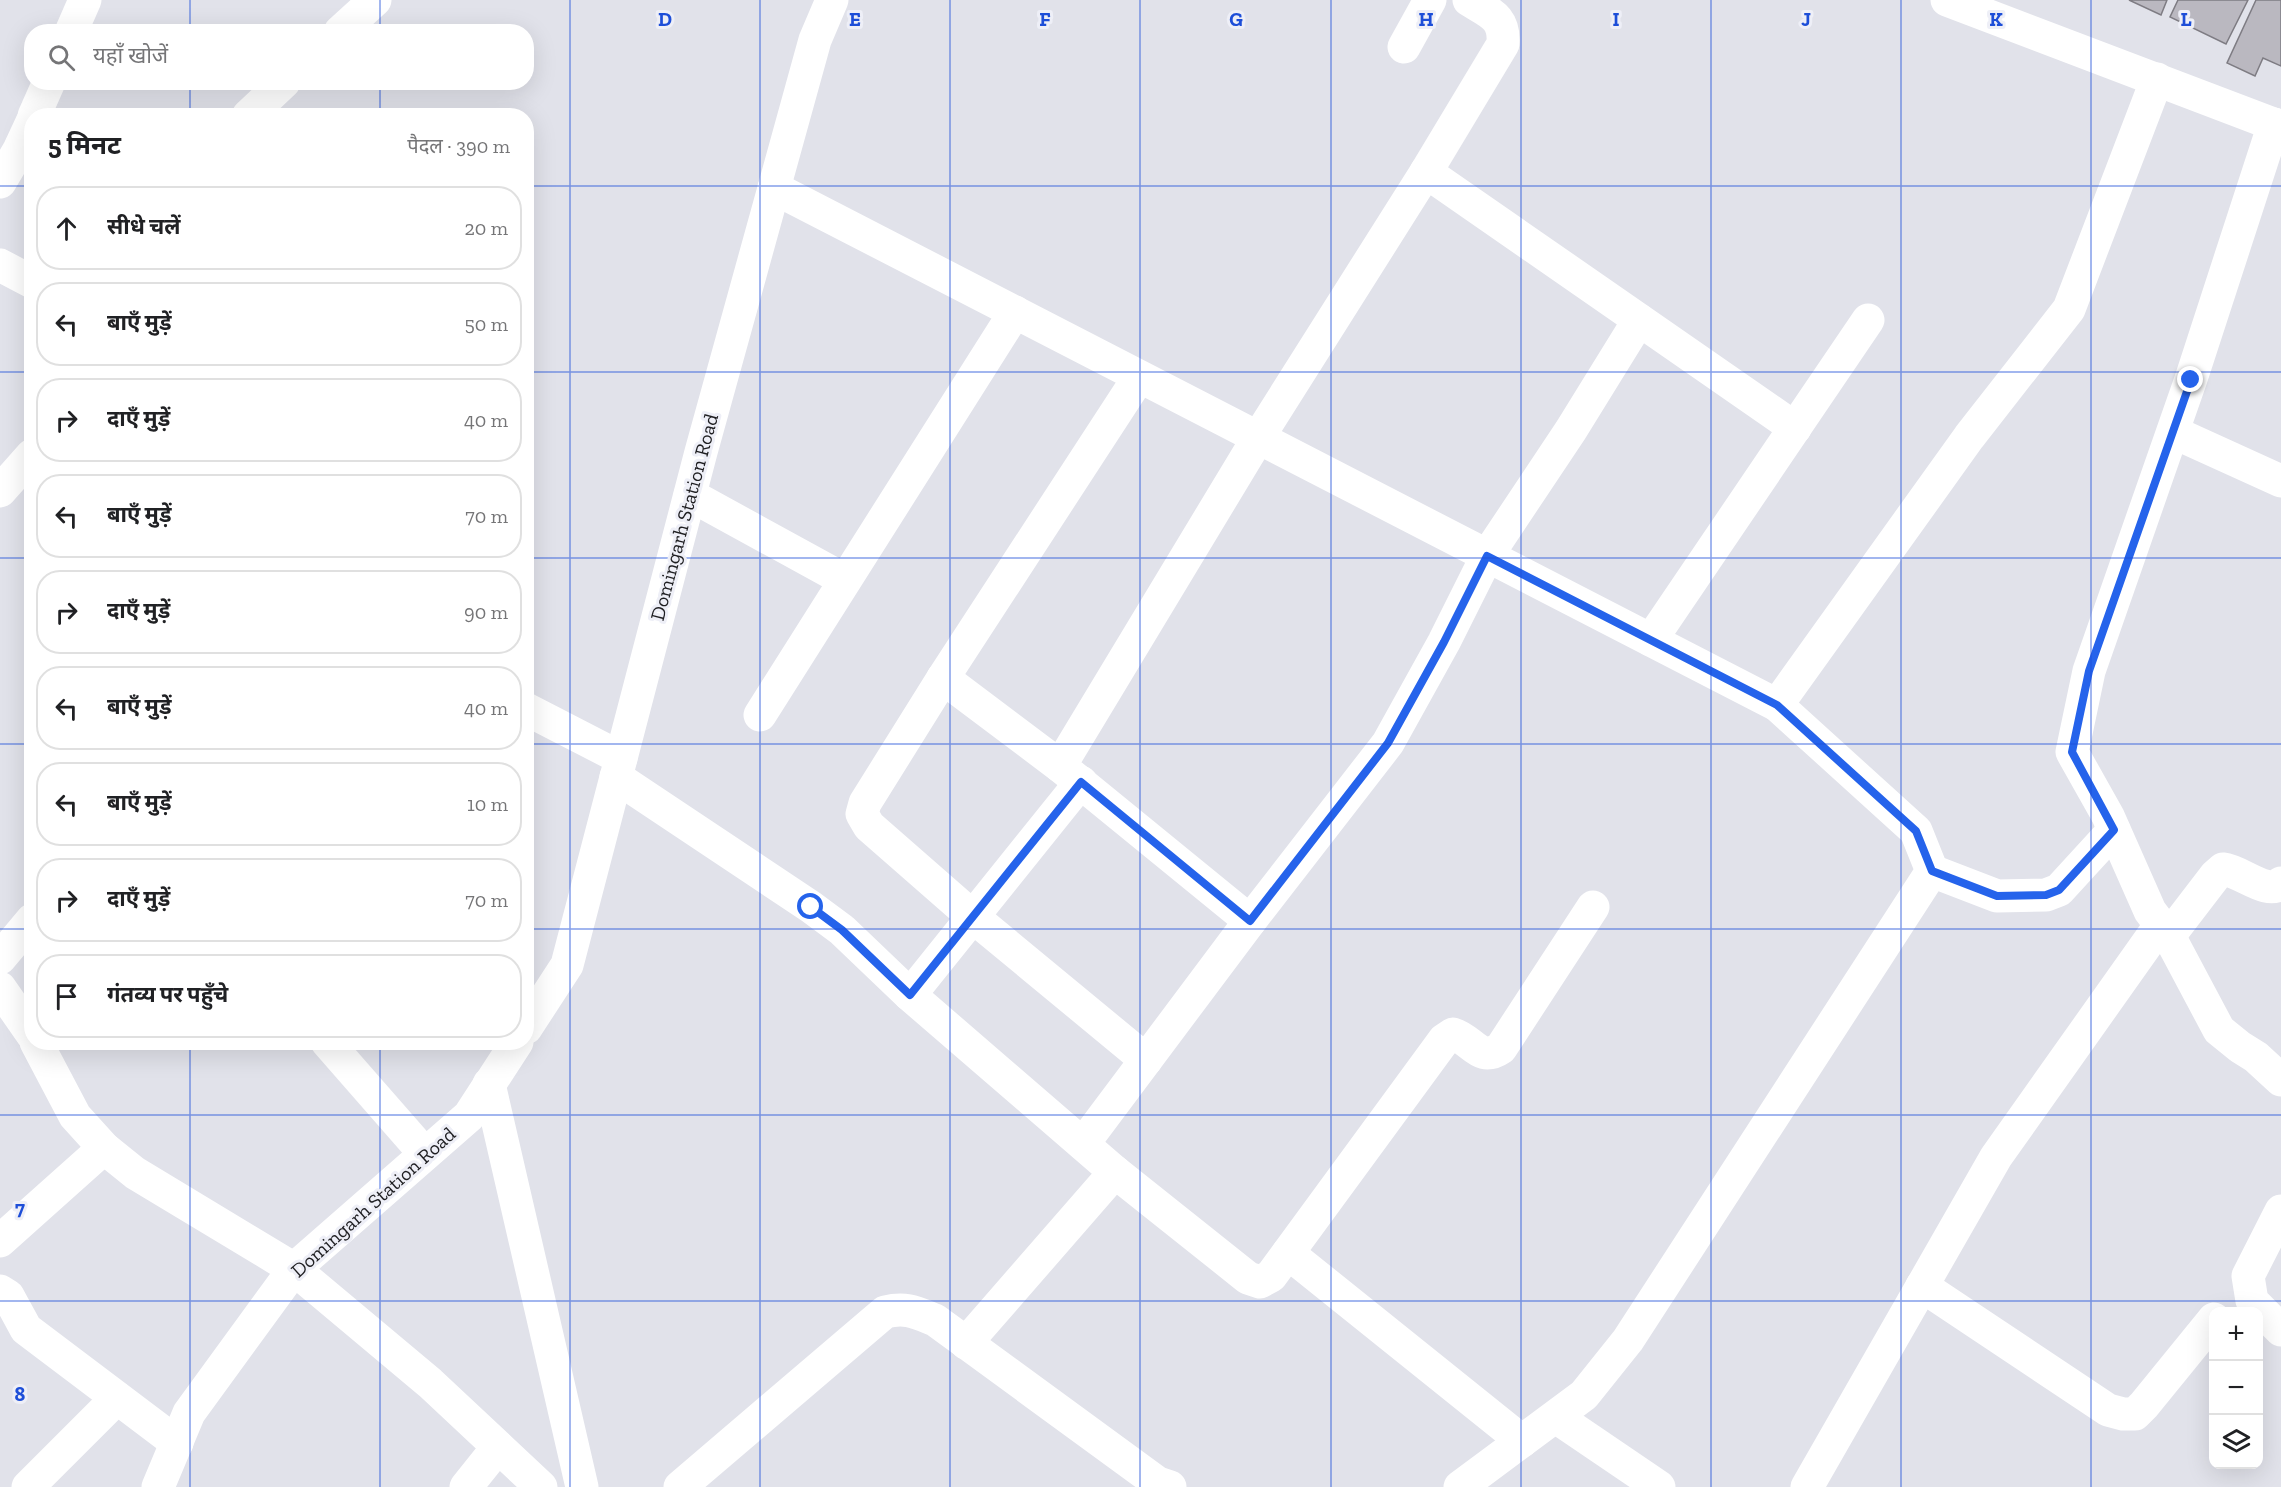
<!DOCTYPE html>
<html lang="hi">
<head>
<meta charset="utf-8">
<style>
  body { margin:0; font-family:"Zilla Slab","Noto Sans Devanagari",serif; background:#f2f2f2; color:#202124 }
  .controls { position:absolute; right:18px; bottom:18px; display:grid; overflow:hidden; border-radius:12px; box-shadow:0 6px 24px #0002 }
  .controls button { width:54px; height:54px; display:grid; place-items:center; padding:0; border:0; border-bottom:2px solid #e0e0e0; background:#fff; color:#202124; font:30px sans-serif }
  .stop { position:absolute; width:18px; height:18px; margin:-14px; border:4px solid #2563eb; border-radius:50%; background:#fff }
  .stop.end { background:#2563eb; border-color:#fff; box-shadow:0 2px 6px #0008 }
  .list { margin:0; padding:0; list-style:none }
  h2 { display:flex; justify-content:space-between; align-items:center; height:78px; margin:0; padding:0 24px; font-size:26px }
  h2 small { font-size:20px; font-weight:400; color:#757577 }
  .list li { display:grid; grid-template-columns:39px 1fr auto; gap:18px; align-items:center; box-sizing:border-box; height:84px; margin:0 12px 12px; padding:0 12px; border:2px solid #e0e0e0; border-radius:24px }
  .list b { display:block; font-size:22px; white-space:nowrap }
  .list em { font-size:20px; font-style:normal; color:#757577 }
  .icon { flex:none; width:33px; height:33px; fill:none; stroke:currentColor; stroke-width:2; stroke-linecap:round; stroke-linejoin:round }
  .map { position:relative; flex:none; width:2281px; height:1487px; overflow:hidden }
  .search { position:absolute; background:#fff; box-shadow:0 6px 24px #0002; left:24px; top:24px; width:510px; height:66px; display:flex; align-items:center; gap:15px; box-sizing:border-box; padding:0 21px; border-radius:24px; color:#757577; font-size:22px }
  .panel { position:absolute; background:#fff; box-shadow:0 6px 24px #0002; left:24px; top:108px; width:510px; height:942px; border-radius:24px }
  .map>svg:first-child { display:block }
  .building { fill:#bab8c0; stroke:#7e7c83; stroke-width:1.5 }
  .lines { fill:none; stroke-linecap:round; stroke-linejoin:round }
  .minor { stroke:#fff; stroke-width:33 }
  .route { stroke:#2563eb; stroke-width:8 }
  .grid { fill:none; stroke:#1d4ed8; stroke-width:1.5; stroke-opacity:0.55 }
  .labels { text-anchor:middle; stroke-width:6; stroke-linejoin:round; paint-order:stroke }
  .street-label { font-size:20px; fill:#1e1e21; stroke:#eeeff7 }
  .grid-label { font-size:20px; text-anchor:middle; font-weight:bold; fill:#1d4ed8; stroke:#eeeff7; stroke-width:6; stroke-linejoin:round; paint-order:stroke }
</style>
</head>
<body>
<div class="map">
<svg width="2281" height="1487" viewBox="0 0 2281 1487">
  <rect width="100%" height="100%" fill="#e1e2ea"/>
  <g class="building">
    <path d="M 2129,0 L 2167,0 L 2161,15 Z"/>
    <path d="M 2178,0 L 2248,0 L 2226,44 L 2170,17 Z"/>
    <path d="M 2256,0 L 2281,0 L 2281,66 L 2263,58 L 2255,76 L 2227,63 Z"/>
  </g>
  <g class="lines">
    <g class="minor">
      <path d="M 1947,0 L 2281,127"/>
      <path d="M 71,32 L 85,0"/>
      <path d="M 340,32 L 375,0"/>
      <path d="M 1404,47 L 1430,0"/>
      <path d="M 34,116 L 49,82"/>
      <path d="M 248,116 L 284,82"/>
      <path d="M 2274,124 L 2191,379 L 2089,671 L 2072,752 L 2108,816 L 2150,911 L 2169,936 L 2219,1030 L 2240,1047 L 2256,1057 L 2281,1080"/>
      <path d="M 1426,172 L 1503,44 C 1505,17 1490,13 1469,0"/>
      <path d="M 0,182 L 19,150 L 32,122"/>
      <path d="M 774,188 L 1777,705 L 1916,831 L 1932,871 L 1628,1340 L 1584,1395 L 1460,1487"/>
      <path d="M 0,265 L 32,282"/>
      <path d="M 1139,377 L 943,678 L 865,803 L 862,814 L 869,826 L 973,917 L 1146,1060"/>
      <path d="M 2173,432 L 2281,481"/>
      <path d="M 0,491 L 32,455"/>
      <path d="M 690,495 L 845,580"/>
      <path d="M 1651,640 L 1868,320"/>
      <path d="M 943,678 L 1060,766"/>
      <path d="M 1777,705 L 1969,437 L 2069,309 L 2157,79"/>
      <path d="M 526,709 L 621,758"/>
      <path d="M 760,715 L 1015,312"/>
      <path d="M 616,777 L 811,907 L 842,930 L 910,995 L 1115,1172 L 1248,1278 L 1260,1282 L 1271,1276 L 1444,1040 L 1453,1034 C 1473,1040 1479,1063 1501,1048 L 1593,907"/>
      <path d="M 1932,871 L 1997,896 L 2046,895 L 2059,890 L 2114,830"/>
      <path d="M 1250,921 L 1060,766 L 1258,438 L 1426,172 L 1795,428"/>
      <path d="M 2169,936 L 2215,876 L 2223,869 C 2241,871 2268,896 2281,883"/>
      <path d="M 0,958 L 32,920"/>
      <path d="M 0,988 L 32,1034"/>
      <path d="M 910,995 L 1081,782"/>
      <path d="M 526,1028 L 567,965 L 701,452 L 815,40 L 832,0"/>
      <path d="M 36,1042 L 75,1116 L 104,1148 L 135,1173 L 294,1269 L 430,1383 L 541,1487"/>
      <path d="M 327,1042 L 425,1154"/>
      <path d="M 489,1084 L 582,1487"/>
      <path d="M 1083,1144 L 1250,921 L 1388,743 L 1444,642 L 1487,556 L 1571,430 L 1639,320"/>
      <path d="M 2281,1211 L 2248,1276 L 2252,1301 L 2281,1330"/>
      <path d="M 0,1241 L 104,1148"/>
      <path d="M 1288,1253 L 1522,1441"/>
      <path d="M 1922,1286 L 2108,1410 L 2123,1414 L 2135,1414 L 2144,1405 L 2214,1319"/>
      <path d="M 0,1291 L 8,1296 L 26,1329 L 177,1443"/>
      <path d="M 966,1343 L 1115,1172"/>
      <path d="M 1556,1417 L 1659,1487"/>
      <path d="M 28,1487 L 117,1398"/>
      <path d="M 158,1487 L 189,1413 L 294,1269 L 469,1116 L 517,1042"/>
      <path d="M 466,1487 L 498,1447"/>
      <path d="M 680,1487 L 885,1312 C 906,1307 915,1312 935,1320 L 1158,1483 L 1170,1487"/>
      <path d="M 1807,1487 L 1996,1157 L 2161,924"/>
    </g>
  </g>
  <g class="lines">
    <path class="route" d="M 811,907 L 842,930 L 910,995 L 1081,782 L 1250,921 L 1388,743 L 1444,642 L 1487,556 L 1777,705 L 1916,831 L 1932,871 L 1997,896 L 2046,895 L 2059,890 L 2114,830 L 2072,752 L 2089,671 L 2191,380"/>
  </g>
  <path class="grid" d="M 190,0 L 190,32M 380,0 L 380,32M 570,0 L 570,1487M 760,0 L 760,1487M 950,0 L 950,1487M 1140,0 L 1140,1487M 1331,0 L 1331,1487M 1521,0 L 1521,1487M 1711,0 L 1711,1487M 1901,0 L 1901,1487M 2091,0 L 2091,1487M 190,82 L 190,116M 380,82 L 380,116M 0,186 L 32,186M 526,186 L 2281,186M 0,372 L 32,372M 526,372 L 2281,372M 0,558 L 32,558M 526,558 L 2281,558M 0,744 L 32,744M 526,744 L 2281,744M 0,929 L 32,929M 526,929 L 2281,929M 190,1042 L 190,1487M 380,1042 L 380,1487M 0,1115 L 2281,1115M 0,1301 L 2281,1301"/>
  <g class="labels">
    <g class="street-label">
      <text transform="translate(684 517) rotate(-75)" y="7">Domingarh Station Road</text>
      <text transform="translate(373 1202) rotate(-42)" y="7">Domingarh Station Road</text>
    </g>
  </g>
  <g class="grid-label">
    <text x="665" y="26">D</text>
    <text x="855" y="26">E</text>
    <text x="1045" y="26">F</text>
    <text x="1236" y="26">G</text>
    <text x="1426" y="26">H</text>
    <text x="1616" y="26">I</text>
    <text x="1806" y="26">J</text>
    <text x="1996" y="26">K</text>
    <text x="2186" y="26">L</text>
    <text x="20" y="1215">7</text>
    <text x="20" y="1401">8</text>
  </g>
</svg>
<div class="controls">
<button>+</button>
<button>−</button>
<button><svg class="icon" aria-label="layers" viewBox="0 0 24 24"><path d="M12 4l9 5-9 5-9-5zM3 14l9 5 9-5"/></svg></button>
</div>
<div class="stop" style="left:811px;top:907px"></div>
<div class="stop end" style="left:2191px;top:380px"></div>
<div class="search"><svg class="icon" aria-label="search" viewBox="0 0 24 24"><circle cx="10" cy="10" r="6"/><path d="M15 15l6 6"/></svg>यहाँ खोजें</div>
<section class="panel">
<h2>5 मिनट<small>पैदल · 390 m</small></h2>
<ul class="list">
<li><svg class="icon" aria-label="ahead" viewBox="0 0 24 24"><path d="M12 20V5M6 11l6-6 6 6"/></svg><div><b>सीधे चलें</b></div><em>20 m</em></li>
<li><svg class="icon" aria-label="left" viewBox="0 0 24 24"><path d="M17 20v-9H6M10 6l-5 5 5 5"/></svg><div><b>बाएँ मुड़ें</b></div><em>50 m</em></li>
<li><svg class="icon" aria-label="right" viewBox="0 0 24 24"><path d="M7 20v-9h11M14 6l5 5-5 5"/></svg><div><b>दाएँ मुड़ें</b></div><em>40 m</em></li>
<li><svg class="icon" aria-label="left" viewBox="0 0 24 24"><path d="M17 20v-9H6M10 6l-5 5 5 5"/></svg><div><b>बाएँ मुड़ें</b></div><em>70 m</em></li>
<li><svg class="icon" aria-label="right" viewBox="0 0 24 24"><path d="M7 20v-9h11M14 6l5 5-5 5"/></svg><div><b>दाएँ मुड़ें</b></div><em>90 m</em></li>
<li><svg class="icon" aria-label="left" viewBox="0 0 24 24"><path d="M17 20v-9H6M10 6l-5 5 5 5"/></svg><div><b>बाएँ मुड़ें</b></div><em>40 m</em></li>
<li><svg class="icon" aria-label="left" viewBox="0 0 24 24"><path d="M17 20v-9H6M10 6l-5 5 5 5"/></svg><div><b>बाएँ मुड़ें</b></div><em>10 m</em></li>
<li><svg class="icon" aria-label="right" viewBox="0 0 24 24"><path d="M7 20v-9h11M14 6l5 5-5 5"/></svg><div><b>दाएँ मुड़ें</b></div><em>70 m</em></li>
<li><svg class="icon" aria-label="arrive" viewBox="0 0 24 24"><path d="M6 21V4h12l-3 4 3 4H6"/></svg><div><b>गंतव्य पर पहुँचे</b></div></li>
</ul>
</section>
</div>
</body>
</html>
